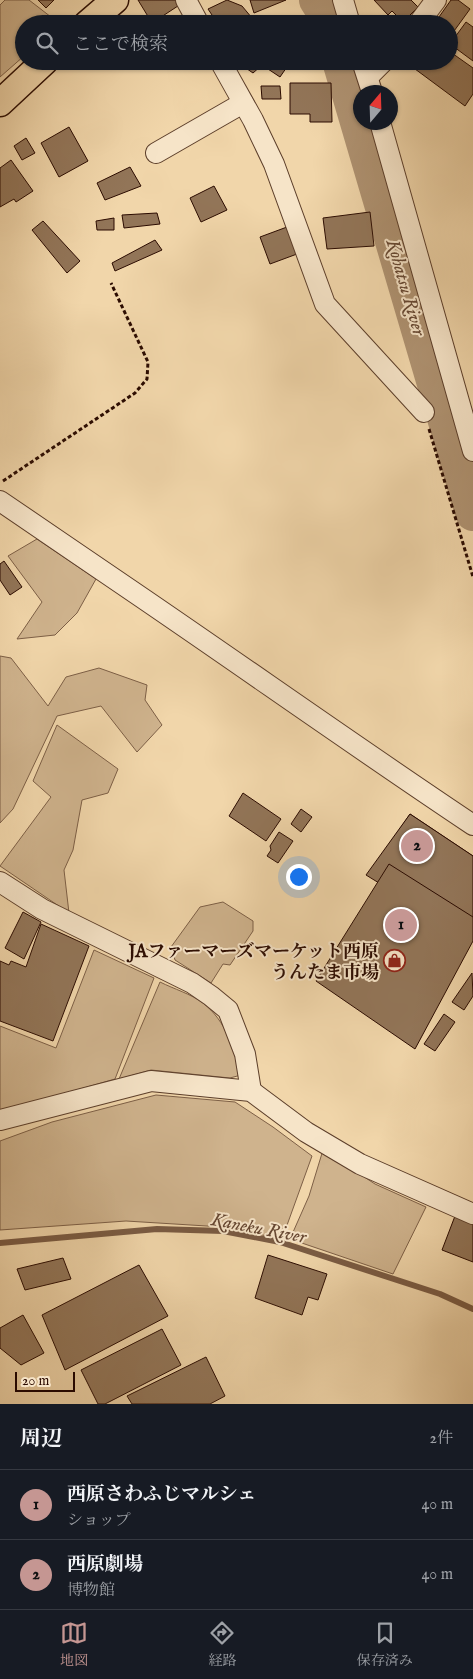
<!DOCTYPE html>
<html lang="ja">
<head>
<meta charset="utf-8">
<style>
  body { margin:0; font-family:"IM FELL English","Noto Serif JP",serif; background:#242831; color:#f1f3f6 }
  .compass { position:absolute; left:353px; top:85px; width:45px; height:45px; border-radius:50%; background:#171b24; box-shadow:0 1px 4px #0004; rotate:19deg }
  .scale { position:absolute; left:15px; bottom:12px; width:60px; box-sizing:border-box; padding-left:5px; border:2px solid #2b0b00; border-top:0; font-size:14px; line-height:18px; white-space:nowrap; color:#2b0b00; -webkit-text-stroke:4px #f6e4c8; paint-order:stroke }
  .you { position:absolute; left:298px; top:876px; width:18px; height:18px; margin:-12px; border:4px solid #fff; border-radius:50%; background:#1a73e8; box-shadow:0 0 0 8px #1a73e833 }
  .badge { display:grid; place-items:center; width:32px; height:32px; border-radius:50%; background:#c59692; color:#111; font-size:16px; font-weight:700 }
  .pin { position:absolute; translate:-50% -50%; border:2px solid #fff; box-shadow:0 1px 5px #0006 }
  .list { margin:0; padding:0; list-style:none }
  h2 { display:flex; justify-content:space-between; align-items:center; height:65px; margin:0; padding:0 20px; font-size:21px }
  h2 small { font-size:16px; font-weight:400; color:#9ea1a6 }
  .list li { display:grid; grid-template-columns:32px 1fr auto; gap:15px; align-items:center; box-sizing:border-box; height:70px; padding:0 20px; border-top:1px solid #363941 }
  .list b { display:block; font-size:19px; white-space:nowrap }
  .list p { margin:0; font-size:16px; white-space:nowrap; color:#9ea1a6 }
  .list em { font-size:16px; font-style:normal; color:#9ea1a6 }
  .icon { flex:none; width:28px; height:28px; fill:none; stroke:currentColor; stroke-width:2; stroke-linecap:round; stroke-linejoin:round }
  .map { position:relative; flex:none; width:473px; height:1404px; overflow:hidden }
  .search { position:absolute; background:#171b24; box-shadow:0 1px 4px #0004; left:15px; right:15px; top:15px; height:55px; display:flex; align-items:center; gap:12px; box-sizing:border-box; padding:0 18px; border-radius:28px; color:#9ea1a6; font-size:19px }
  .sheet { height:205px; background:#171b24 }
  nav { display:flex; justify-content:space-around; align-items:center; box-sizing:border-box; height:70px; border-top:1px solid #363941; background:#171b24; font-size:14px; color:#9ea1a6 }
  nav a { display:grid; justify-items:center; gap:2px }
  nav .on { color:#c59692 }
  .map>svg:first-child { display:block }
  .green { fill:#cfb38d; stroke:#7d5f46 }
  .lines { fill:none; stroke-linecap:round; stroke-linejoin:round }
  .stream { stroke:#7a5b43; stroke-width:6 }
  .river { stroke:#ae9170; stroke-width:36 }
  .building { fill:#927558; stroke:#2b0b00 }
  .minor-casing { stroke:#5c3e2a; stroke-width:22 }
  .major-casing { stroke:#2b0b00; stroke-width:29 }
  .path { stroke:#2b0b00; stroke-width:3; stroke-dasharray:4 2.5; stroke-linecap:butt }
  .minor { stroke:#f6e4c8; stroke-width:20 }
  .major { stroke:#f1d6aa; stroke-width:26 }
  .labels { text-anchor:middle; stroke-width:4; stroke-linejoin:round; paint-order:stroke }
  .poi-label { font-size:18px; font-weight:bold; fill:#2b0b00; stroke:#f6e4c8; text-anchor:end }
  .water-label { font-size:19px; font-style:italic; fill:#664732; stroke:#f6e4c8 }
</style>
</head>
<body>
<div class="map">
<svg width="473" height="1404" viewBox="0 0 473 1404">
  <rect width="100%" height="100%" fill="#f1d6aa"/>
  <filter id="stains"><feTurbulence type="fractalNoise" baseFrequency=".004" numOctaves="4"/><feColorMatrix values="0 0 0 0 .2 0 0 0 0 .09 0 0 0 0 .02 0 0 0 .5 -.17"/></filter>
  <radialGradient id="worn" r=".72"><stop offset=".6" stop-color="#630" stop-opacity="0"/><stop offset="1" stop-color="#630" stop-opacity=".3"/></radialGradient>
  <g class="green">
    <path d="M 5,0 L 29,0 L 51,17 L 53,24 L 24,24 L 24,56 L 0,77 L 0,5 Z"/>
    <path d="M 37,539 L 96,579 L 77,613 L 55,635 L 17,639 L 42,602 L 8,556 Z"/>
    <path d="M 0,656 L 11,658 L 48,706 L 66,677 L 99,668 L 147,685 L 145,700 L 162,725 L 137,752 L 101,706 L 57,716 L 13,809 L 0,823 Z"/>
    <path d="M 57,725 L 118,769 L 108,793 L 82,800 L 73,850 L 64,870 L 69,913 L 0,866 L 51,797 L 33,781 Z"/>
    <path d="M 223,902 L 253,921 L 253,931 L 230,965 L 223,964 L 211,983 L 175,960 L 171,947 L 200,907 Z"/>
    <path d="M 94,950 L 154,978 L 115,1079 L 0,1112 L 0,1026 L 56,1048 Z"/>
    <path d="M 160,982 C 174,989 191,994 203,1003 C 226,1021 234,1048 241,1075 L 230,1078 L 151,1070 L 119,1079 Z"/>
    <path d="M 156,1095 L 235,1102 L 273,1127 L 312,1156 L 282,1239 L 223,1227 L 126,1221 L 0,1230 L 0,1141 L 52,1122 Z"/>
    <path d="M 323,1150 L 375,1184 L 426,1207 L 393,1274 L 290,1239 L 309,1196 Z"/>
  </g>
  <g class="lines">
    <path class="stream" d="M 0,1243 L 157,1229 L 223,1231 L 280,1242 L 440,1294 L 473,1309"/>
    <g class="river">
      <path d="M 317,0 L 326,14 L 329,24"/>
      <path d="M 340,61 L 473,513"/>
    </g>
  </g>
  <g class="building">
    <path d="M 38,0 L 54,0 L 46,8 Z"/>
    <path d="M 138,0 L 183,0 L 184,2 L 152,23 Z"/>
    <path d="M 227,0 L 242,6 L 257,24 L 218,24 L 208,9 Z"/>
    <path d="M 250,0 L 286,0 L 254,13 Z"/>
    <path d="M 374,0 L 411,0 L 418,7 L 403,22 L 392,11 L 388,15 Z"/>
    <path d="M 451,0 L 458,0 L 470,9 L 449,38 L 449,24 L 434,24 Z"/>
    <path d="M 466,22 L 473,27 L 473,61 L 450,44 Z"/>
    <path d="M 449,51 L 473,68 L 473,94 L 465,106 L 411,66 L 415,61 L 449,61 Z"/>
    <path d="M 242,61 L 291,61 L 280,77 L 262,65 L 253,73 L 240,64 Z"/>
    <path d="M 290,83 L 331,83 L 332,122 L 310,122 L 310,114 L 290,114 Z"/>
    <path d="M 261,86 L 280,86 L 281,99 L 262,99 Z"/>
    <path d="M 69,127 L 88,161 L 59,177 L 41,143 Z"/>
    <path d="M 26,138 L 35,153 L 22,160 L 14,146 Z"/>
    <path d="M 11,160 L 33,191 L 16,202 L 14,199 L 0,207 L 0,168 Z"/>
    <path d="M 130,167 L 141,186 L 105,200 L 97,183 Z"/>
    <path d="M 214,186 L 227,210 L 201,222 L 190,198 Z"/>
    <path d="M 370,212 L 374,246 L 327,249 L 323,218 Z"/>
    <path d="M 157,213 L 160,224 L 124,228 L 122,215 Z"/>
    <path d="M 114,218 L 114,230 L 97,230 L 96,221 Z"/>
    <path d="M 43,221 L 80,261 L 67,273 L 32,230 Z"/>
    <path d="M 287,227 L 297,254 L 270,264 L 260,237 Z"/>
    <path d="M 155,240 L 162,250 L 115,271 L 112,263 Z"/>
    <path d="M 4,561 L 22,587 L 10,595 L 0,580 L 0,564 Z"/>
    <path d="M 243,793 L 281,819 L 266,841 L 229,816 Z"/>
    <path d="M 301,809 L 312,817 L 301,832 L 291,824 Z"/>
    <path d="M 410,814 L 473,856 L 473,905 L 386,850 Z"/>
    <path d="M 410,814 L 473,856 L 473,941 L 366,875 Z"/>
    <path d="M 279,832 L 293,841 L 278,863 L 267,856 L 271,850 L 270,846 Z"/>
    <path d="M 389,864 L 473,917 L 473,941 L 415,1049 L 316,981 Z"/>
    <path d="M 23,912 L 41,922 L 24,959 L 5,948 Z"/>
    <path d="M 41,924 L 89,946 L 53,1041 L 0,1021 L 0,961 L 9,965 L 11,961 L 26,967 Z"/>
    <path d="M 472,973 L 473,996 L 464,1010 L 452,1002 Z"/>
    <path d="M 444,1014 L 455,1022 L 435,1051 L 424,1044 Z"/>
    <path d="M 455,1216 L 473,1224 L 473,1262 L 442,1250 Z"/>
    <path d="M 268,1255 L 327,1274 L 318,1300 L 308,1297 L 302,1315 L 255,1298 Z"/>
    <path d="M 63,1258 L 71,1279 L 25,1290 L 17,1269 Z"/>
    <path d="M 139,1265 L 168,1316 L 65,1370 L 42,1315 Z"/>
    <path d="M 23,1315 L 44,1353 L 21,1365 L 0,1348 L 0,1328 Z"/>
    <path d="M 162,1329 L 181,1365 L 105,1404 L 98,1404 L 81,1370 Z"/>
    <path d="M 206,1357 L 225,1396 L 210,1404 L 132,1404 L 127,1396 Z"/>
  </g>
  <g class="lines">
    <defs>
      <g id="minor">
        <path d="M 186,0 L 199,24"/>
        <path d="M 343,0 L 350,24"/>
        <path d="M 418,24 L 436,0"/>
        <path d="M 220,61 L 253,120 L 274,164 L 325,304 L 424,412"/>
        <path d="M 362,61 L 372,92"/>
        <path d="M 368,77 L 384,61"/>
        <path d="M 380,122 L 473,451"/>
        <path d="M 156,153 L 243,103"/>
        <path d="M 0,501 C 45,532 90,562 135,593 C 248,670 359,749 473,825"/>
        <path d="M 0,882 L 42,909 L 192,983 L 211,996 L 228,1010 L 245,1054 L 251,1091"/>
        <path d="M 0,1120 L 151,1081 L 251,1091 L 306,1132 L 360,1164 L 473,1214"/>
      </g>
      <g id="major">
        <path d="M 87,24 L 115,0"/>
        <path d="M 0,103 L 45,61"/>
      </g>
    </defs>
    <use href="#minor" class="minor-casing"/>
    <use href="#major" class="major-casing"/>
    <g class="path">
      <path d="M 429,429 L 473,577"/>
      <path d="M 3,481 L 135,393 L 147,379 L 148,362 L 111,283"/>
    </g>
    <use href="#minor" class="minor"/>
    <use href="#major" class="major"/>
  </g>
  <defs>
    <symbol id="shop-ring" viewBox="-11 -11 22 22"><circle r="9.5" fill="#f6e4c8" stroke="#8f2418" stroke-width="1.5"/><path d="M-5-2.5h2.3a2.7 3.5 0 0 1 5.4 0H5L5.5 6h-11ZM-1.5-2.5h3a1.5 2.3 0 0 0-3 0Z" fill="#8f2418"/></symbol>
  </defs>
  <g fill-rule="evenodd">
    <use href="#shop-ring" x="382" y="948" width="25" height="25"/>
  </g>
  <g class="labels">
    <g class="poi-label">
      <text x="379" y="957">JAファーマーズマーケット西原<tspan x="379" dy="21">うんたま市場</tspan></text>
    </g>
    <g class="water-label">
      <text transform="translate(407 287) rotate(74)" y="7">Kohatsu River</text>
      <text transform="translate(259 1227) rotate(11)" y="7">Kaneku River</text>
    </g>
  </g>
  <rect width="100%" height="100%" filter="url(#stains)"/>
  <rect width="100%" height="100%" fill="url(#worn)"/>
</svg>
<svg class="compass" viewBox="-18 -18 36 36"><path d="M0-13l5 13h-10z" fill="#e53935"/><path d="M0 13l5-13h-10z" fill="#9ea1a6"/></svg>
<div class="scale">20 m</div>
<div class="you"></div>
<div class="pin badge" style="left:401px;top:925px">1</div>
<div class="pin badge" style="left:417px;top:846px">2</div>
<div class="search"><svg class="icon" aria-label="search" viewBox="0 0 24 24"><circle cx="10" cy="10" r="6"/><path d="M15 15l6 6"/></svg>ここで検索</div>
</div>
<section class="sheet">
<h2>周辺<small>2件</small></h2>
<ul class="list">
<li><span class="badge">1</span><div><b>西原さわふじマルシェ</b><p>ショップ</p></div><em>40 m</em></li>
<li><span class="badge">2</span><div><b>西原劇場</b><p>博物館</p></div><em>40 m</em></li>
</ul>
</section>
<nav>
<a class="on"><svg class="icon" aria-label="map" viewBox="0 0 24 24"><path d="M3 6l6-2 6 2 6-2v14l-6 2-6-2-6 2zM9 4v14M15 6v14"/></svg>地図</a>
<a><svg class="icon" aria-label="directions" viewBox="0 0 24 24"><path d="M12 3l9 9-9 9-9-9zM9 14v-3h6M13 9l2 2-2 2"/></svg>経路</a>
<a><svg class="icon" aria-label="saved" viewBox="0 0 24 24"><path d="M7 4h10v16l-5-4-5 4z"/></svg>保存済み</a>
</nav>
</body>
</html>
